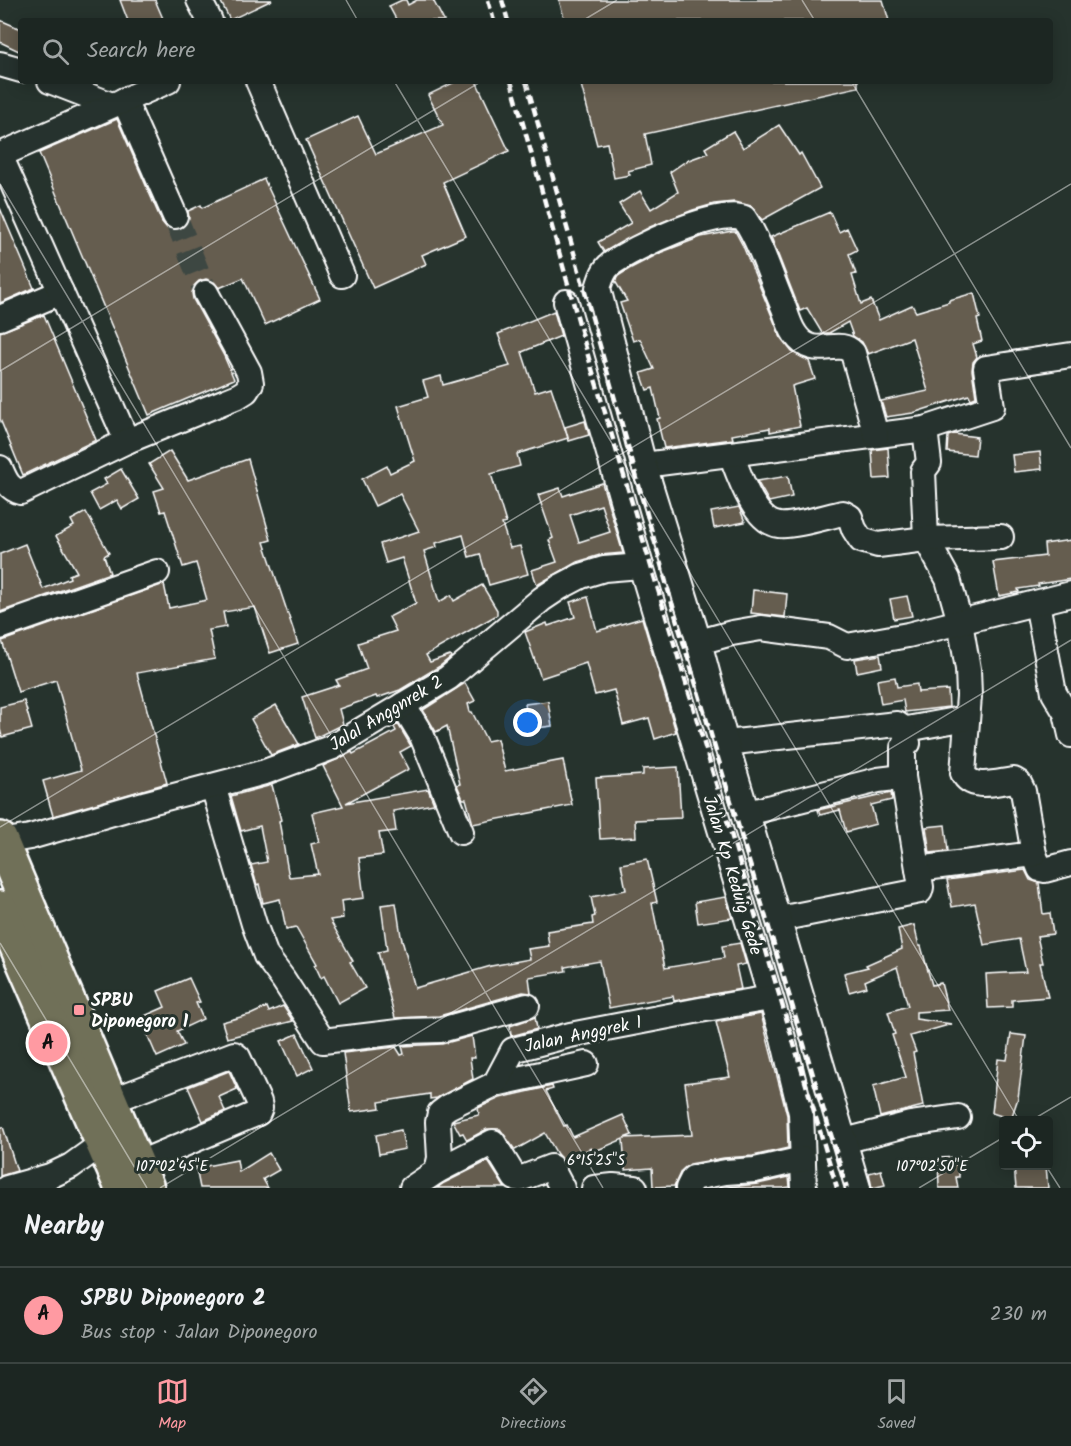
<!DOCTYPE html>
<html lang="en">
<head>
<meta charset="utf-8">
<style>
  body { margin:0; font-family:Kalam,sans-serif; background:#252e2a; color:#f1f3f6 }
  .controls { position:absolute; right:18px; bottom:18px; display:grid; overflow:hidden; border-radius:6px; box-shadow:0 3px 15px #0003 }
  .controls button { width:54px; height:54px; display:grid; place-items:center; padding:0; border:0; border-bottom:2px solid #3a4340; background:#1c2622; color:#f1f3f6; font:30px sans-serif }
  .you { position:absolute; left:528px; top:723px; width:21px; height:21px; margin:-15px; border:4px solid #fff; border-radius:50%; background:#1a73e8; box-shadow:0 0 0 9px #1a73e833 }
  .badge { display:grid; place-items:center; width:39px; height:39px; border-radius:50%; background:#ff9aa2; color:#111; font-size:20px; font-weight:700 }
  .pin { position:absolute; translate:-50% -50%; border:3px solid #fff; box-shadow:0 2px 6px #0006 }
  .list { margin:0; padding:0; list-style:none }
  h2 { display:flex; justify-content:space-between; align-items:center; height:78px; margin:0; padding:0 24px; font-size:26px }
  h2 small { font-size:20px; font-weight:400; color:#a0a5a5 }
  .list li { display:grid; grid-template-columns:39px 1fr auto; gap:18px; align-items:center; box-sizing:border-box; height:96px; padding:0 24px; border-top:2px solid #3a4340 }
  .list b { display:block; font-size:22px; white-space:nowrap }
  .list p { margin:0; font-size:20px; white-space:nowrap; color:#a0a5a5 }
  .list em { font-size:20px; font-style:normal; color:#a0a5a5 }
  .icon { flex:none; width:33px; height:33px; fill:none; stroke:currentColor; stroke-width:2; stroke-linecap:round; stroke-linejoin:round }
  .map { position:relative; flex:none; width:1071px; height:1188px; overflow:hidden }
  .search { position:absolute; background:#1c2622; box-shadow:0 3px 15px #0003; left:18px; right:18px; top:18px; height:66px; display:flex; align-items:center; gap:15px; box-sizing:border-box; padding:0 21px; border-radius:6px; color:#a0a5a5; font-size:22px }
  .sheet { height:174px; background:#1c2622 }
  nav { display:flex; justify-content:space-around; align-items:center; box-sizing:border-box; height:84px; border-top:2px solid #3a4340; background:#1c2622; font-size:16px; color:#a0a5a5 }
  nav a { display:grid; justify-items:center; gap:3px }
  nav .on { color:#ff9aa2 }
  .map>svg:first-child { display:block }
  .building { fill:#655d4f; stroke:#fff; stroke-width:1.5; fill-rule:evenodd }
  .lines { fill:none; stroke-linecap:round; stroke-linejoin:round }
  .minor-tunnel { stroke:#3c4742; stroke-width:24; stroke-dasharray:24 12; stroke-linecap:butt }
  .minor-casing { stroke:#fff; stroke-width:28 }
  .highway-casing { stroke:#fff; stroke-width:38 }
  .minor { stroke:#26332d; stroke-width:24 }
  .highway { stroke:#706f59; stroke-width:33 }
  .rail { stroke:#fff; stroke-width:4.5; stroke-dasharray:9 4.5; stroke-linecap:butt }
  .ticks { fill:none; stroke:#fff; stroke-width:1.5; stroke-opacity:0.45 }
  .poi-dot { fill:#ff9aa2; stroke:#26332d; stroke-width:2 }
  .labels { text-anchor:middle; stroke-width:6; stroke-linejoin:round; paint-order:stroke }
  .street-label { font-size:18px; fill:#fff; stroke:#26332d }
  .poi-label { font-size:18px; font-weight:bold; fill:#fff; stroke:#26332d; text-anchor:start }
  .ticks-label { font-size:15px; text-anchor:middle; fill:#fff; stroke:#26332d; stroke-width:6; stroke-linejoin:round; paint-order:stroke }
</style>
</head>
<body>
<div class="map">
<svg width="1071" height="1188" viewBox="0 0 1071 1188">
  <rect width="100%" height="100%" fill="#26332d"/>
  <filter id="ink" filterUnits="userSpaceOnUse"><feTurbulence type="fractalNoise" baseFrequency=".0167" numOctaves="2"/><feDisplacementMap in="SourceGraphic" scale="12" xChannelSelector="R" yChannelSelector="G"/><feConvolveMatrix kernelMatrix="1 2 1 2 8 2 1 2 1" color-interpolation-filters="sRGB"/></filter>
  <g filter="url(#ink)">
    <g class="building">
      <path d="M 120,0 L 155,0 L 164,21 L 128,21 Z"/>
      <path d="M 220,0 L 272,0 L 230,20 Z"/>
      <path d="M 402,0 L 406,0 L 408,5 L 417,0 L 433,0 L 444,21 L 397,21 L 389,6 Z"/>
      <path d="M 559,0 L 883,0 L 889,21 L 565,21 Z"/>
      <path d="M 0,20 L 21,29 L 21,52 L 0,42 Z"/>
      <path d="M 457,81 L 476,81 L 509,151 L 443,182 L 466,236 L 422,255 L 426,264 L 373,288 L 306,140 L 358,116 L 376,154 L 443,125 L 428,95 Z"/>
      <path d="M 580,81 L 858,81 L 858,87 L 645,134 L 651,165 L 628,171 L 630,175 L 614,178 L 607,143 L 597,145 Z"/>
      <path d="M 117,119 L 162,222 L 167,228 L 174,230 L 181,229 L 186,225 L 189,218 L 188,211 L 201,205 L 202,208 L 264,179 L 320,299 L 265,325 L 243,278 L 219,288 L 213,281 L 206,279 L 199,281 L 194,286 L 192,293 L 193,299 L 224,356 L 234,379 L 149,415 L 39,153 Z"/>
      <path d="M 779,125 L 799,155 L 801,153 L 820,188 L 762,220 L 751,206 L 734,202 L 714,204 L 693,210 L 650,227 L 604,252 L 598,242 L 631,223 L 619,204 L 640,191 L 651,209 L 678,192 L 670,172 L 686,161 L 708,153 L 705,148 L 733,131 L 743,148 Z"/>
      <path d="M 0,208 L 34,288 L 0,303 Z"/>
      <path d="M 830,212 L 839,232 L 847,228 L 857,250 L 849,254 L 856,274 L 852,275 L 861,304 L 871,300 L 879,320 L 912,305 L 916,312 L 949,302 L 949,300 L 974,293 L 980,318 L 977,319 L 982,341 L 973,344 L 977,357 L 973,362 L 972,370 L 976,397 L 971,399 L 969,395 L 913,413 L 886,417 L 881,401 L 928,391 L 912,338 L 868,354 L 862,342 L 853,336 L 848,322 L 829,333 L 822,333 L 807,308 L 800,311 L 771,237 Z"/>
      <path d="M 732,231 L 735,231 L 743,246 L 781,338 L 792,352 L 809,361 L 815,379 L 792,386 L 800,426 L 770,432 L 770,428 L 732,435 L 733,439 L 664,448 L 657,419 L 660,418 L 653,388 L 647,390 L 641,373 L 654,369 L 640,339 L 633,341 L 620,303 L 627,301 L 615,281 L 618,276 L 629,269 L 662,252 L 701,237 Z"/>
      <path d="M 554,311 L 561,336 L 522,352 L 535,392 L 551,387 L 568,438 L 517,454 L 520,466 L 491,474 L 506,523 L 502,524 L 510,548 L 520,546 L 528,574 L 489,585 L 480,554 L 469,557 L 463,535 L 436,543 L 437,547 L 424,551 L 439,602 L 451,595 L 454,601 L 482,585 L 497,610 L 497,615 L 426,655 L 430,662 L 450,655 L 451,657 L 440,666 L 400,690 L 377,698 L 376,696 L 339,709 L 343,724 L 315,738 L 302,697 L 339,685 L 336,680 L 367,669 L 358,643 L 396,631 L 389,617 L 416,603 L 402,558 L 386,563 L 380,544 L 419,531 L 400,494 L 375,506 L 362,479 L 387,466 L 390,473 L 415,461 L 398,406 L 428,397 L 423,381 L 441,376 L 443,385 L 510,366 L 498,334 Z"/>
      <path d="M 44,315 L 96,440 L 23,475 L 0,419 L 0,332 Z"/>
      <path d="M 585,421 L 589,435 L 569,441 L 565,427 Z"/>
      <path d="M 954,434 L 977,437 L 975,455 L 947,452 L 948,436 Z"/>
      <path d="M 888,448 L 890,478 L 874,479 L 872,450 Z"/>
      <path d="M 170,451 L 188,480 L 248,459 L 271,540 L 264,542 L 298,644 L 270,653 L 255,607 L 223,612 L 226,627 L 209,630 L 215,659 L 137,673 L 167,783 L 53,816 L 43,781 L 81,770 L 56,680 L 18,692 L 2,641 L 164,584 L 169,608 L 207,600 L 196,563 L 183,567 L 165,511 L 161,512 L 154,491 L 164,488 L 149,464 Z"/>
      <path d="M 1040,452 L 1042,469 L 1014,472 L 1012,455 Z"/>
      <path d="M 121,469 L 139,499 L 122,509 L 117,500 L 99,510 L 90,493 L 107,484 L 104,479 Z"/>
      <path d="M 788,476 L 792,497 L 769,502 L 757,481 Z"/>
      <path d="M 602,483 L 623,553 L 600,555 L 577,562 L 537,585 L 532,570 L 557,562 L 549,540 L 553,538 L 538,495 L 560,488 L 563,496 ZM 601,505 L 610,532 L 579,542 L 570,515 Z"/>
      <path d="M 739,507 L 745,522 L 714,528 L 711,512 Z"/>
      <path d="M 86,512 L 109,553 L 104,556 L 110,573 L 0,612 L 0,554 L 25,544 L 43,589 L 70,578 L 69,575 L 77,572 L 56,536 L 74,526 L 71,520 Z"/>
      <path d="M 1071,540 L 1071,579 L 1038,584 L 1039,586 L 1018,589 L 1019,592 L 999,596 L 993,562 L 1045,556 L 1044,544 Z"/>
      <path d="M 753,590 L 787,594 L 785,617 L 751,613 Z"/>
      <path d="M 907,596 L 912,616 L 894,619 L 890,599 Z"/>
      <path d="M 588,597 L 597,631 L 642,618 L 676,732 L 655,739 L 649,718 L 623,725 L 614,690 L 595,695 L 586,663 L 541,678 L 525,632 L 547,623 L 548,626 L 575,617 L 570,602 Z"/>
      <path d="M 880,655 L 882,667 L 857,672 L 855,659 Z"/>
      <path d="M 895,677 L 897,687 L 917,684 L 918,692 L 948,690 L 949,707 L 905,712 L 903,700 L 881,704 L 877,680 Z"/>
      <path d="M 465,683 L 475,701 L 468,704 L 470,712 L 472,712 L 487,741 L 497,739 L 505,771 L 563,760 L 572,805 L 473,824 L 466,799 L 463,799 L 457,785 L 460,784 L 447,726 L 436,732 L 423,710 Z"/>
      <path d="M 24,701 L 32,729 L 2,737 L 0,729 L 0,707 Z"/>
      <path d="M 548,701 L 552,726 L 529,729 L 525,704 Z"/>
      <path d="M 276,705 L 299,744 L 271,755 L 251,719 Z"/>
      <path d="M 398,724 L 411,746 L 400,752 L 409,769 L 346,803 L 428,789 L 434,804 L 393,811 L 396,831 L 379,833 L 383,855 L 359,858 L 364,898 L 341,901 L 343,918 L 330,920 L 353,961 L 350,962 L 365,988 L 338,1003 L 324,976 L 321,978 L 315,965 L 317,964 L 296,927 L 286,929 L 280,899 L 263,903 L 259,884 L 257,885 L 251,865 L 267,862 L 260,826 L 241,831 L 231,796 L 272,785 L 281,820 L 279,821 L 289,877 L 318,874 L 311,844 L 319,842 L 312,813 L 343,806 L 323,766 L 352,752 L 353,754 L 396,731 L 394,727 Z"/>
      <path d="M 678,767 L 681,818 L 635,820 L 636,837 L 600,839 L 596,778 L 643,775 L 643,769 Z"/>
      <path d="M 891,793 L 892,800 L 871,805 L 876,824 L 846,832 L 840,810 L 820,815 L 818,810 Z"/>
      <path d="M 945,825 L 948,851 L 930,853 L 926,827 Z"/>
      <path d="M 647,859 L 657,902 L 652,903 L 665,968 L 724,958 L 722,946 L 740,943 L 746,964 L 736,966 L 741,989 L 674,1001 L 673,996 L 609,1008 L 600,961 L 565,967 L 566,971 L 529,977 L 531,993 L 523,992 L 439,1016 L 395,1018 L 378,952 L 387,950 L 381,905 L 396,903 L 401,936 L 415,988 L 491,966 L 530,959 L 528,949 L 549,946 L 547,931 L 593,924 L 592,917 L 595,916 L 591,897 L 626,890 L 621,864 Z"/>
      <path d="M 1025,870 L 1030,880 L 1039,883 L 1043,914 L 1050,913 L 1053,934 L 1037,936 L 1043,963 L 1040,963 L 1048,997 L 1012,1000 L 1012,1007 L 988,1008 L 986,974 L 1026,972 L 1019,939 L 984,945 L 975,903 L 952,907 L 947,880 Z"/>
      <path d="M 726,897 L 732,918 L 698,923 L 695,902 Z"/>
      <path d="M 914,925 L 919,946 L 921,946 L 932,985 L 941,983 L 948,1010 L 916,1012 L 916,1019 L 952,1024 L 910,1036 L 916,1052 L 913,1053 L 923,1106 L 880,1117 L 873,1086 L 906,1077 L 892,1035 L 895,1034 L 888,1012 L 908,1006 L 897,967 L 865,981 L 867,987 L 849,992 L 844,973 L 868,967 L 866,965 L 902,949 L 898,929 Z"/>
      <path d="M 189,978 L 200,1002 L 196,1003 L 203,1019 L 177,1031 L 184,1045 L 157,1057 L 140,1018 L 165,1007 L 158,991 Z"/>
      <path d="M 283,1006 L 293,1021 L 227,1038 L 222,1022 L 252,1014 L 267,1007 L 269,1012 Z"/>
      <path d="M 761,1014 L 787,1115 L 788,1148 L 753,1156 L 724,1158 L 690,1164 L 681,1171 L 674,1186 L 653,1187 L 652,1168 L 625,1170 L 623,1139 L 593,1152 L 591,1148 L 564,1162 L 557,1154 L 545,1133 L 515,1150 L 500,1129 L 487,1129 L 467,1140 L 463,1133 L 460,1134 L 453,1121 L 479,1115 L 478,1108 L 500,1098 L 552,1086 L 553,1089 L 546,1091 L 564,1126 L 567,1125 L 573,1137 L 623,1115 L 632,1135 L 624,1138 L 692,1135 L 685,1083 L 730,1077 L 716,1022 Z"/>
      <path d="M 535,1017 L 537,1029 L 511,1036 L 510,1026 Z"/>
      <path d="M 297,1034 L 313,1068 L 297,1076 L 281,1041 Z"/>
      <path d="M 1011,1034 L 1026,1036 L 1018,1098 L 1011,1119 L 992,1113 L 998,1059 L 1007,1060 Z"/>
      <path d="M 472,1036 L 475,1058 L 470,1058 L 473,1079 L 437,1098 L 430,1099 L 430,1094 L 379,1102 L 380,1108 L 351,1112 L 343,1053 L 396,1047 L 401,1055 L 404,1054 L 402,1046 L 442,1044 Z"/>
      <path d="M 229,1071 L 237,1089 L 219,1097 L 225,1111 L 203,1121 L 188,1087 Z"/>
      <path d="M 0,1127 L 3,1127 L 17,1171 L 0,1176 Z"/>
      <path d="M 401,1130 L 405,1149 L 379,1154 L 376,1135 Z"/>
      <path d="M 269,1153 L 279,1170 L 263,1179 L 268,1188 L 200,1188 L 196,1168 L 237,1160 L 239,1172 Z"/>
      <path d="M 959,1157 L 959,1177 L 956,1177 L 958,1188 L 939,1188 L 938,1158 Z"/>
      <path d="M 488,1161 L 505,1188 L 437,1188 L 444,1183 Z"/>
      <path d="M 1014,1166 L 1046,1166 L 1048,1188 L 1016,1188 Z"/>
      <path d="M 881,1170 L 885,1185 L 872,1188 L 869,1173 Z"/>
      <path d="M 789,1177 L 790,1187 L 782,1188 L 718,1188 L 758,1184 Z"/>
    </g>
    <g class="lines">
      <path class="minor-tunnel" d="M 175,216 L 206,293"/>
      <defs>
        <g id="minor">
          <path d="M 199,0 L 210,21"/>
          <path d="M 0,64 L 21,70"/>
          <path d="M 50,81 L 112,105"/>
          <path d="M 258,81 L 342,275"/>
          <path d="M 124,100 L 175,216"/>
          <path d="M 566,302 L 641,566 L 783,1038 L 801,1113 L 804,1188"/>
          <path d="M 0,318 L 61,292"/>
          <path d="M 925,429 L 929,463 L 923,471 L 926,539 L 948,579 L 960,622 L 968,669 L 969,696 L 963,773 C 972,791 997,782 1014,780 L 1019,783 L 1023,791 L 1034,854 L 1040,869 L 1045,870 L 1071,863"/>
          <path d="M 127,441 L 0,155 L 168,81"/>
          <path d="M 731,454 C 739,475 754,522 779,525 C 793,527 828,516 843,513 L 850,517 L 854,529 L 861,540 L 878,545 L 926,539 L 1001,537"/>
          <path d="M 644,465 L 925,429 L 992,407 L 986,368 L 1071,355"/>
          <path d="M 0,468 C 5,479 8,489 21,492 L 127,441 L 238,396 L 246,391 L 251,383 L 249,372 L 206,293"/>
          <path d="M 1037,603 L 1054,693 L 1066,713 L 1071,735"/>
          <path d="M 0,627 L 157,572"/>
          <path d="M 699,642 L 732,633 L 761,628 L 829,637 L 847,646 L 908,635 L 1071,594"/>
          <path d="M 403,705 L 422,736 L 461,832"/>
          <path d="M 726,743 L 897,724 L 904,729 L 907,729 L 967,718"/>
          <path d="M 213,786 L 254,924 L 266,956 L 283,979 L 323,1041 L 407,1031 L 441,1030 L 527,1006"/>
          <path d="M 748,813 L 878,780 L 903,777"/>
          <path d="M 1,842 L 30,837 L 147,803 L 265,772 L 333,747 L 448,678 L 542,599 L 560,587 L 581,576 L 604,569 L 641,566"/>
          <path d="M 918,869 L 1034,854"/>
          <path d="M 779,919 L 920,891 L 921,887 L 903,777 L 903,748 L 908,743 L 904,729"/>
          <path d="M 495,1084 L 586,1064"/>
          <path d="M 111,1101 L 234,1054 L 238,1057 L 259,1102 L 260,1108 L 258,1113 L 137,1164"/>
          <path d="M 844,1141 L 910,1124 L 958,1117"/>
          <path d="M 437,1171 L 493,1142 L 515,1178 L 520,1179 L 551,1167 L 562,1188"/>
          <path d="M 7,1188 L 50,1176 L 71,1166 L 114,1135"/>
          <path d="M 412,1188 L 437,1171 L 440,1158 L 438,1122 L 440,1113 L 448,1107 L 495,1084 L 513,1050 L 570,1035 L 700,1010 L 770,998"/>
          <path d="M 594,1188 L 613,1186 L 635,1188"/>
          <path d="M 688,1188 L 693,1178 L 726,1172 L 755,1170 L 803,1159"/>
          <path d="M 858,1188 L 726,743 L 699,642 L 644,465 L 598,288 C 601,279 603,270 611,264 C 632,248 719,207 744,218 C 762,245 771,279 784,308 C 787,317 790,327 795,334 C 814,362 838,336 853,353 L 876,435"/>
        </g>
        <g id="highway">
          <path d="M 0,839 L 147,1188"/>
          <path d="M 0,908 L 122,1188"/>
        </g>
      </defs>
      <use href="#minor" class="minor-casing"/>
      <use href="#highway" class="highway-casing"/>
      <use href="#minor" class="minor"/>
      <use href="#highway" class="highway"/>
      <g class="rail">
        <path d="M 488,0 L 494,21"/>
        <path d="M 502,0 L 508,21"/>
        <path d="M 511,81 L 589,359 L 837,1188"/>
        <path d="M 526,81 L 676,618 L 847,1188"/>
      </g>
    </g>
  </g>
  <path class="ticks" d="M 346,0 L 358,21M 802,0 L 815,21M 582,21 L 617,0M 394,81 L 1019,1120M 851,81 L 1071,448M 0,184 L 603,1188M 0,371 L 482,81M 0,827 L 1071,184M 0,943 L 147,1188M 1032,1120 L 1071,1097M 1046,1166 L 1060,1188M 160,1188 L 1071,640M 919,1188 L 1004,1137"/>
  <rect class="poi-dot" x="73" y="1004" width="12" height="12" rx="3"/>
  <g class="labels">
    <g class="street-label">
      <text transform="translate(386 713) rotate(-31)" y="6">Jalal Anggnrek 2</text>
      <text transform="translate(733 875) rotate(73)" y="6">Jalan Kp Keduig Gede</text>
      <text transform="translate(583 1034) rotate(-12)" y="6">Jalan Anggrek 1</text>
    </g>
    <g class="poi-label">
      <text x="91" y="1006">SPBU<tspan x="91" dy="21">Diponegoro 1</tspan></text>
    </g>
  </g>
  <g class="ticks-label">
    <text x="596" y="1165">6°15'25"S</text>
    <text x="172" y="1171">107°02'45"E</text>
    <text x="932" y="1171">107°02'50"E</text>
  </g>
</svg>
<div class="controls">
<button><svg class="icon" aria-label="locate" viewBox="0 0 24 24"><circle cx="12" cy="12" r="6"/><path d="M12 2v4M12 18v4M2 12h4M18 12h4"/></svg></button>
</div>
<div class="you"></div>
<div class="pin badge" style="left:48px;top:1043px">A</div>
<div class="search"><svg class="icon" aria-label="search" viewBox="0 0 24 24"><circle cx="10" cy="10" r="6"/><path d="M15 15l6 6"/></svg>Search here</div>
</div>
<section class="sheet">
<h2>Nearby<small></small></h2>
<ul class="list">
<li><span class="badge">A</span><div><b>SPBU Diponegoro 2</b><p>Bus stop · Jalan Diponegoro</p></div><em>230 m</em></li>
</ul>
</section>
<nav>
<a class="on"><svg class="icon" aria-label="map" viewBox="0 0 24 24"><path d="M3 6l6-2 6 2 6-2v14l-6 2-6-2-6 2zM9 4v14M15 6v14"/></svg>Map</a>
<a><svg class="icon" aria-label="directions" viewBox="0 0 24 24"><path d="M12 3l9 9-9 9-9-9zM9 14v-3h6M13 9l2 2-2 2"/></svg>Directions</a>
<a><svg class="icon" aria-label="saved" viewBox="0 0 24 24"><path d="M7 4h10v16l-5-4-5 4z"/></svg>Saved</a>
</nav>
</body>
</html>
